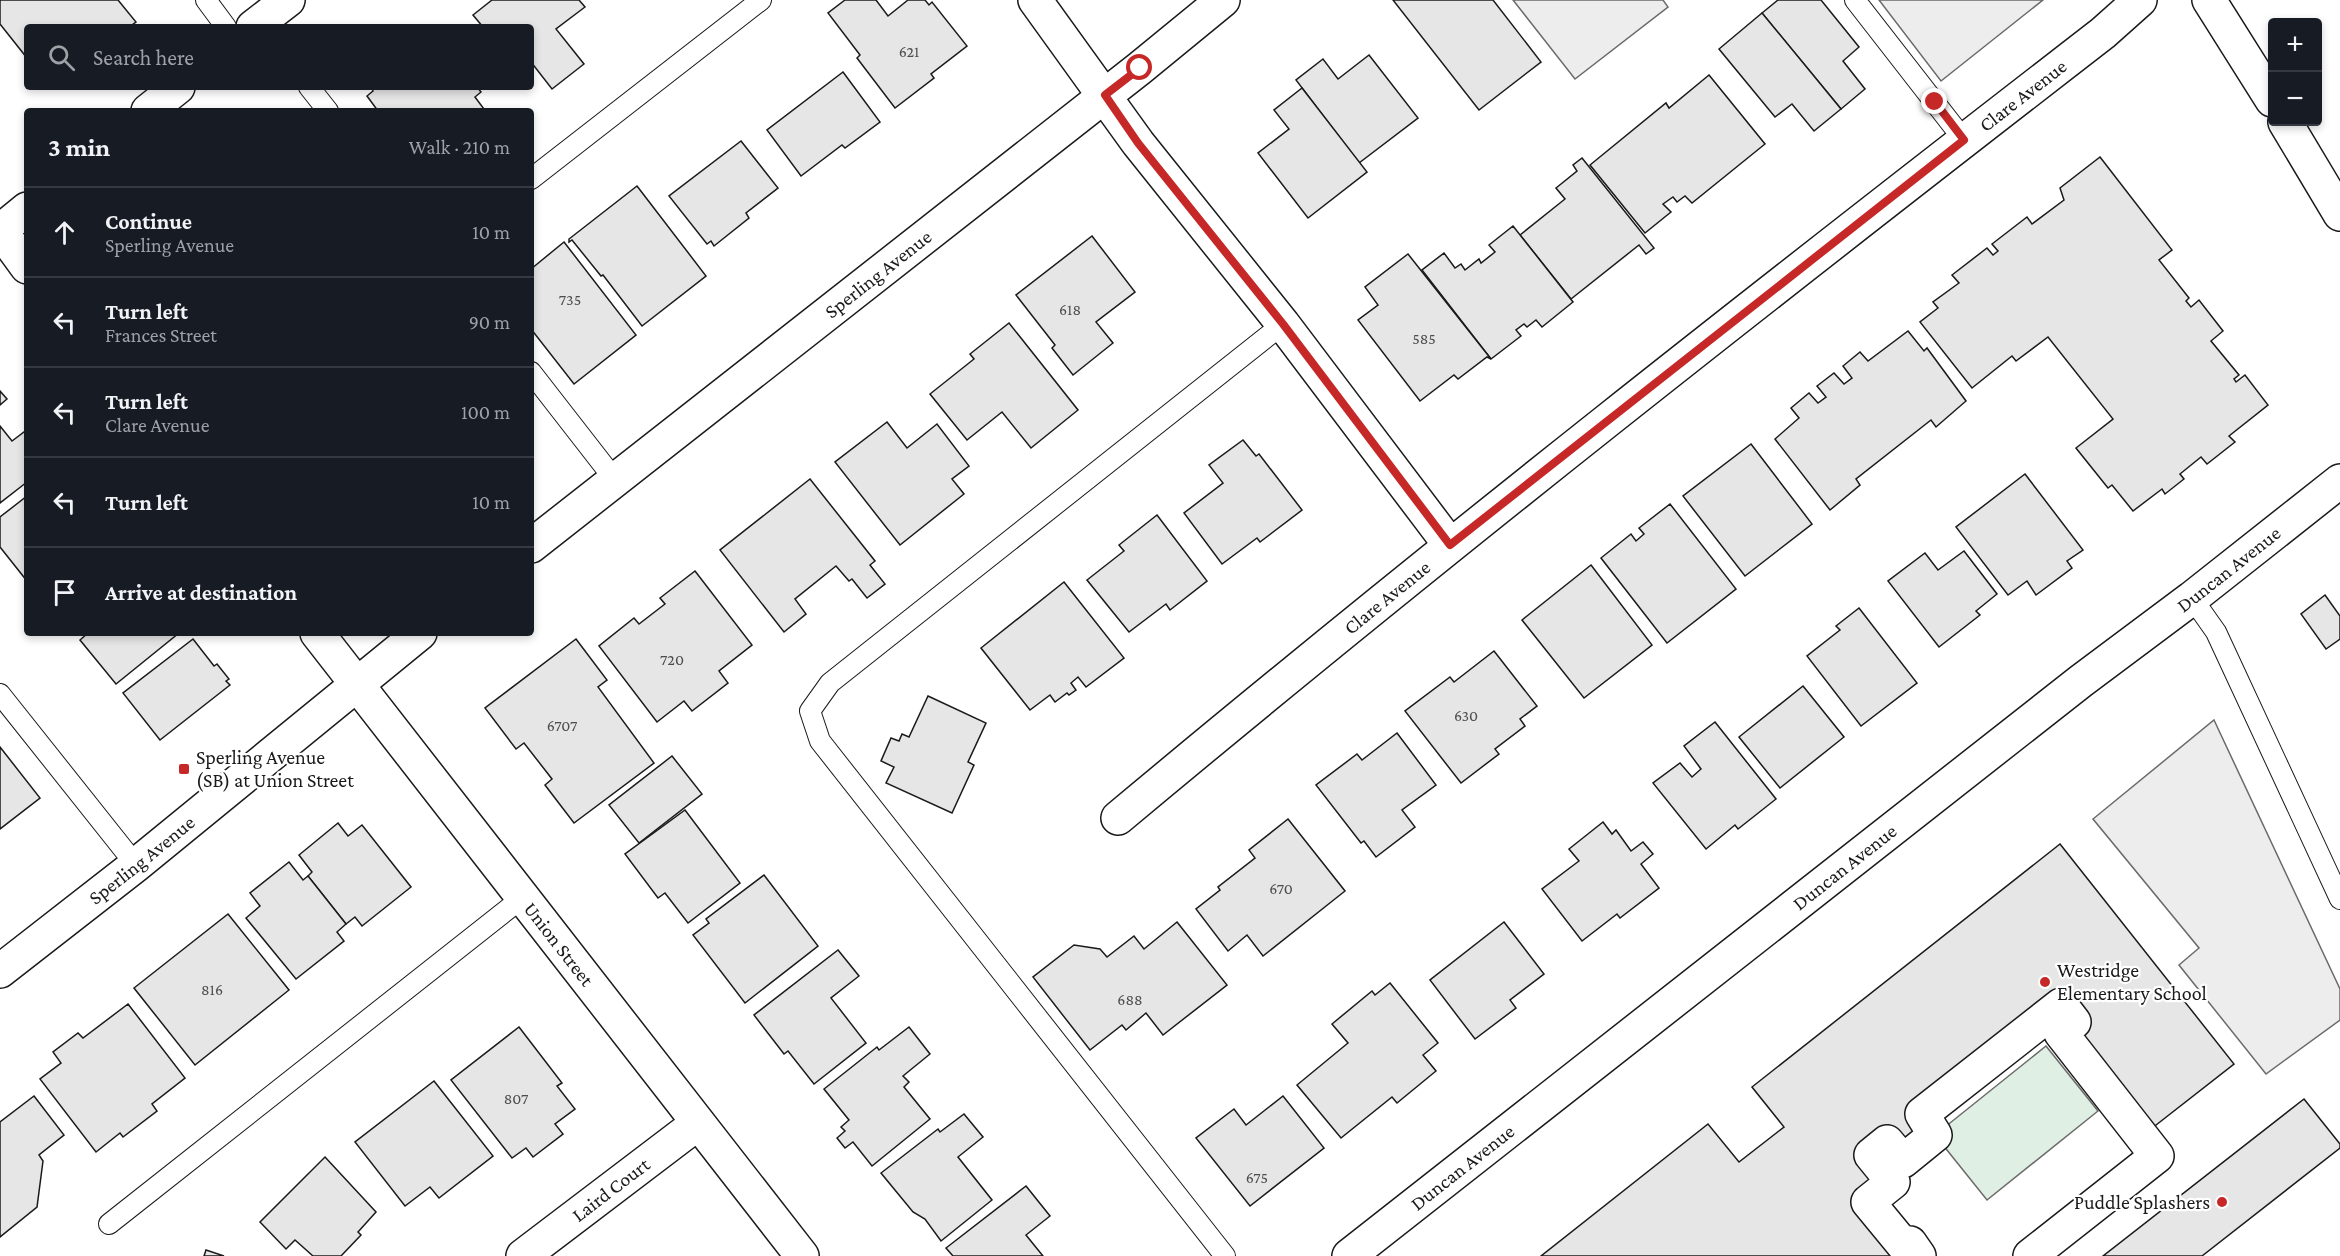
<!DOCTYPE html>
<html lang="en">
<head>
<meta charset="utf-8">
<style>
  body { margin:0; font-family:"Crimson Pro",serif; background:#242831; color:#f1f3f6 }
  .controls { position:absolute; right:18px; top:18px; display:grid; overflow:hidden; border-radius:6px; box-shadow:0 3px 9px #0003 }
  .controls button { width:54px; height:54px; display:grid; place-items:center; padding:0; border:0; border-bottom:2px solid #363941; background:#171b24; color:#f1f3f6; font:30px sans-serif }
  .stop { position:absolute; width:18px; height:18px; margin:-14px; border:4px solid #c62828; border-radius:50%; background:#fff }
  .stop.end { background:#c62828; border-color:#fff; box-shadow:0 2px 6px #0008 }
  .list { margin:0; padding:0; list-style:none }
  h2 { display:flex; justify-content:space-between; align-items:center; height:78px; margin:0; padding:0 24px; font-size:26px }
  h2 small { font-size:20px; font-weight:400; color:#9ea1a6 }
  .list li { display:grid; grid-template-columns:39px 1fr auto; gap:18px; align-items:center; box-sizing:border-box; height:90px; padding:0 24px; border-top:2px solid #363941 }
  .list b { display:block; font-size:22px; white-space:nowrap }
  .list p { margin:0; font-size:20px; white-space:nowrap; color:#9ea1a6 }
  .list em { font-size:20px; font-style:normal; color:#9ea1a6 }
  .icon { flex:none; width:33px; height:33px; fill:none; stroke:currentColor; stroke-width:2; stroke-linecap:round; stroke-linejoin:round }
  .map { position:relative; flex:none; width:2340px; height:1256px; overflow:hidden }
  .search { position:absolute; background:#171b24; box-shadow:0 3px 9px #0003; left:24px; top:24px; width:510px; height:66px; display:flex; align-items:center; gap:15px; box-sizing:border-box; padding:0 21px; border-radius:6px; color:#9ea1a6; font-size:22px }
  .panel { position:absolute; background:#171b24; box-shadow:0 3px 9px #0003; left:24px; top:108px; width:510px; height:528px; border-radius:6px }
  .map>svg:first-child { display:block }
  .green { fill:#e0efe3; stroke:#6a6a6a; stroke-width:1.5 }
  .parking { fill:#ededed; stroke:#6a6a6a; stroke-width:1.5 }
  .building { fill:#e6e6e6; stroke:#1a1a1a; stroke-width:1.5 }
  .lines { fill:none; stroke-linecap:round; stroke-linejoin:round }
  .lane-casing { stroke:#1a1a1a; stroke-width:22 }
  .street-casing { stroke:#1a1a1a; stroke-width:36 }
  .secondary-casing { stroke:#1a1a1a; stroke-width:36 }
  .primary-casing { stroke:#1a1a1a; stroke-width:36 }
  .lane { stroke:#fff; stroke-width:20 }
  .street { stroke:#fff; stroke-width:33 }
  .secondary { stroke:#fff; stroke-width:33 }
  .primary { stroke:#fff; stroke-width:33 }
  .route { stroke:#c62828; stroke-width:8 }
  .poi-dot { fill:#c62828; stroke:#fff; stroke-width:2 }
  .labels { text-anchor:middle; stroke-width:4.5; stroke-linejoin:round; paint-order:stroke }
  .number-label { font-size:16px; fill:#4d4d4d }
  .street-label { font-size:20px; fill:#1a1a1a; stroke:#fff }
  .poi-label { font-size:20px; fill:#1a1a1a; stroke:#fff; text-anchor:start }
</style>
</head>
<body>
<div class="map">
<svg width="2340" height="1256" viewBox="0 0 2340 1256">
  <rect width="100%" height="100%" fill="#fff"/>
  <path class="green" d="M 2046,1046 L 2098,1111 L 1987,1200 L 1935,1135 Z"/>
  <g class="parking">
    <path d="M 1513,0 L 1663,0 L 1668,7 L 1575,79 Z"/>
    <path d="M 1879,0 L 2043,0 L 1941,81 Z"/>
    <path d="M 2214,720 L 2340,989 L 2340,1020 L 2266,1074 L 2179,965 L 2199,948 L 2093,819 Z"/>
  </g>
  <g class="building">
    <path d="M 0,0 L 118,0 L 136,22 L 129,27 L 27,27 L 27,58 L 0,24 Z"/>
    <path d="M 492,0 L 579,0 L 585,7 L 556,29 L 584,64 L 552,89 L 531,62 L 531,27 L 483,27 L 473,15 Z"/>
    <path d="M 845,0 L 876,0 L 888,16 L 908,0 L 925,0 L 929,5 L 932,2 L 967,46 L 931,74 L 934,78 L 895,108 L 857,58 L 860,55 L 828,13 Z"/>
    <path d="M 1393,0 L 1493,0 L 1541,62 L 1479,110 Z"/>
    <path d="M 1778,0 L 1821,0 L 1859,47 L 1843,61 L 1865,89 L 1841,109 L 1762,13 Z"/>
    <path d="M 1762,13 L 1841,109 L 1814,131 L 1792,104 L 1775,117 L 1719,49 Z"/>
    <path d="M 1369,55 L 1418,118 L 1359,163 L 1296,80 L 1323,59 L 1338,79 Z"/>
    <path d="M 843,72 L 880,122 L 845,148 L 842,145 L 801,176 L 767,130 Z"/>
    <path d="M 1709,75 L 1765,144 L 1692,203 L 1685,196 L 1677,202 L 1673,197 L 1663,204 L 1671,212 L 1645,233 L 1590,165 L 1666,103 L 1669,108 Z"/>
    <path d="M 372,87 L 477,87 L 481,92 L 475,97 L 484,109 L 481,111 L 378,111 L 367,96 L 373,91 Z"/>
    <path d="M 1302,88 L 1367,172 L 1308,218 L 1258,153 L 1289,129 L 1274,110 Z"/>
    <path d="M 741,141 L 778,188 L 746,213 L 749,218 L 714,246 L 711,241 L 707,244 L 669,196 Z"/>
    <path d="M 2100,157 L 2172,250 L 2159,260 L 2189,298 L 2186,301 L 2191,307 L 2199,300 L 2223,331 L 2211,341 L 2239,375 L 2234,379 L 2236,382 L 2245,375 L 2268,405 L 2229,436 L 2235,442 L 2207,464 L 2201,457 L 2180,474 L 2184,479 L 2165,494 L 2162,489 L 2133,511 L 2112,485 L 2108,488 L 2076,448 L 2113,419 L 2048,337 L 2016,361 L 2012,356 L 1972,388 L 1920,322 L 1938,308 L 1933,302 L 1959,283 L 1952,275 L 1987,248 L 1993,255 L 1998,251 L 1992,244 L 2027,217 L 2032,224 L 2064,200 L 2060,188 Z"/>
    <path d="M 1582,158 L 1654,248 L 1646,254 L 1639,245 L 1571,299 L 1520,235 L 1565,199 L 1556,188 L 1577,171 L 1573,165 Z"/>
    <path d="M 637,186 L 706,276 L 642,326 L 603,275 L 601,276 L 572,240 L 569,242 L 569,239 Z"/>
    <path d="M 1513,226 L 1573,302 L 1542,327 L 1536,320 L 1527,327 L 1524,324 L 1516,330 L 1521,336 L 1491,359 L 1422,270 L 1444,253 L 1455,268 L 1461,264 L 1465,270 L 1479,259 L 1481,263 L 1495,252 L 1489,245 Z"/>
    <path d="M 1092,236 L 1135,292 L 1096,322 L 1113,343 L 1073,375 L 1052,348 L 1055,345 L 1016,295 Z"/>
    <path d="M 564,242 L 636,335 L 574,384 L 531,329 L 531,269 Z"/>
    <path d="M 1408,254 L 1491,359 L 1487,357 L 1458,379 L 1454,375 L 1420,401 L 1358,320 L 1378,305 L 1365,287 Z"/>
    <path d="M 1009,323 L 1078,410 L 1031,448 L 1002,412 L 967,440 L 930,394 L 974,359 L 970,354 Z"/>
    <path d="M 1908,331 L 1924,351 L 1927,348 L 1966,401 L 1936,427 L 1931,420 L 1856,479 L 1860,485 L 1830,510 L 1775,439 L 1799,418 L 1791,408 L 1809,393 L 1818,403 L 1826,397 L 1817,386 L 1834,373 L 1844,384 L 1852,378 L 1843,366 L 1860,352 L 1868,361 Z"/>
    <path d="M 0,391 L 7,399 L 0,405 Z"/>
    <path d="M 887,422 L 907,448 L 937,424 L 969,466 L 952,479 L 964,494 L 900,545 L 835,462 Z"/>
    <path d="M 0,426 L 12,441 L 24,432 L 27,435 L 27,482 L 0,503 Z"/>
    <path d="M 1243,440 L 1256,456 L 1259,454 L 1302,510 L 1260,542 L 1257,538 L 1222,564 L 1184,513 L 1223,483 L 1209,465 Z"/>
    <path d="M 1751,444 L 1812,524 L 1745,576 L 1683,496 Z"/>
    <path d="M 2025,474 L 2083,550 L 2067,561 L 2072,568 L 2036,595 L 2027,581 L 2008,595 L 1956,527 Z"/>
    <path d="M 810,479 L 875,561 L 870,565 L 885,584 L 867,598 L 852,579 L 849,581 L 836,566 L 795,599 L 806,614 L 784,632 L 720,550 Z"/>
    <path d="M 27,496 L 27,581 L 0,547 L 0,517 Z"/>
    <path d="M 1670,504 L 1736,589 L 1667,643 L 1601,558 L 1631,534 L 1636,541 L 1644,534 L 1639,528 Z"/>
    <path d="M 1157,515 L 1207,581 L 1170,610 L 1166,604 L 1129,632 L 1087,580 L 1124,551 L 1119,545 Z"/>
    <path d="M 1964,551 L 1997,594 L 1976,611 L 1980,615 L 1939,647 L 1888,581 L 1925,553 L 1938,570 Z"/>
    <path d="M 1591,565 L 1652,645 L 1584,698 L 1522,620 Z"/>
    <path d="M 695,571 L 752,645 L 719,671 L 728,683 L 692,711 L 684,701 L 657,722 L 599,646 L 634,618 L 639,624 L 665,604 L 660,598 Z"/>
    <path d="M 1064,582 L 1124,658 L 1086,687 L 1078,677 L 1071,683 L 1076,690 L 1069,695 L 1067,693 L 1055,702 L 1050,695 L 1030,710 L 981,648 Z"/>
    <path d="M 2325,595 L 2340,616 L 2340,639 L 2326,649 L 2301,614 Z"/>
    <path d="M 1859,608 L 1917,683 L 1861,726 L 1807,656 L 1840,630 L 1836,626 Z"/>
    <path d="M 88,633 L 179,633 L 116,684 L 80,640 Z"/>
    <path d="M 193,639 L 214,666 L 217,664 L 229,679 L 226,681 L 230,685 L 160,740 L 123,693 Z"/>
    <path d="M 576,639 L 607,680 L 598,687 L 654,763 L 574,823 L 545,785 L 552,779 L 524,743 L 516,749 L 485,708 Z"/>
    <path d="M 1494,651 L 1537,706 L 1520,719 L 1525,726 L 1495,749 L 1499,754 L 1461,783 L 1405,711 L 1450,677 L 1454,682 Z"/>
    <path d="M 1803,686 L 1844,737 L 1780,788 L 1739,737 Z"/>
    <path d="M 928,696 L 986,723 L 968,762 L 974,765 L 952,813 L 886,783 L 894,767 L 881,761 L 891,738 L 899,741 L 902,734 L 909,737 Z"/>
    <path d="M 1715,722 L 1776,799 L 1738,829 L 1735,825 L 1706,849 L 1653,783 L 1680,763 L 1692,777 L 1701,769 L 1684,746 Z"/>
    <path d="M 1397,733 L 1436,785 L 1402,810 L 1415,827 L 1376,857 L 1364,841 L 1361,843 L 1316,785 L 1357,754 L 1362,760 Z"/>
    <path d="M 0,747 L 40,798 L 0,829 Z"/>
    <path d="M 672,756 L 702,794 L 639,843 L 609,805 Z"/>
    <path d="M 685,810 L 740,883 L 688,923 L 665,893 L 658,898 L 625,854 Z"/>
    <path d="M 1288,819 L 1345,891 L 1263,956 L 1247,935 L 1228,951 L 1196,909 L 1220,890 L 1218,887 L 1255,858 L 1249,850 Z"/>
    <path d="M 1603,822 L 1612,834 L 1616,830 L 1631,851 L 1643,842 L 1653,854 L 1641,864 L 1659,888 L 1620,918 L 1617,914 L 1582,941 L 1542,889 L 1579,861 L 1569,849 Z"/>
    <path d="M 338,823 L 348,836 L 362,825 L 411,887 L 362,926 L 355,917 L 346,924 L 308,876 L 312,872 L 299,855 Z"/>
    <path d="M 2060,844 L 2234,1064 L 2142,1136 L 2061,1005 L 1922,1114 L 1893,1182 L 1868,1202 L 1919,1256 L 1541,1256 L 1708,1124 L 1739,1162 L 1784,1127 L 1752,1087 Z"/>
    <path d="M 289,862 L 303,880 L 308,876 L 346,924 L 337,932 L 344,941 L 296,979 L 246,918 L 260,906 L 250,893 Z"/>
    <path d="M 764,875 L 818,946 L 745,1003 L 693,935 L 709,923 L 706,919 Z"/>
    <path d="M 228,914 L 289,990 L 195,1065 L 134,988 Z"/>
    <path d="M 1177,922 L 1227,985 L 1163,1035 L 1146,1013 L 1126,1030 L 1122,1025 L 1090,1050 L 1033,977 L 1074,945 L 1100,949 L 1107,957 L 1134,936 L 1144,949 Z"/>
    <path d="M 1504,922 L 1544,974 L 1510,1000 L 1516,1008 L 1475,1039 L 1430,980 Z"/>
    <path d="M 838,950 L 859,976 L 831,998 L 866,1043 L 814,1084 L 788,1051 L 784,1054 L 754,1015 Z"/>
    <path d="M 1390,983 L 1438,1043 L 1423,1055 L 1436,1071 L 1397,1103 L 1392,1097 L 1341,1138 L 1297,1085 L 1348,1043 L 1332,1024 L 1372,991 L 1375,995 Z"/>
    <path d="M 128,1004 L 185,1078 L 152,1104 L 157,1111 L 123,1137 L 120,1133 L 96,1152 L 40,1079 L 61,1063 L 53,1052 L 78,1033 L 83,1038 Z"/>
    <path d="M 519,1027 L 562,1083 L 557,1086 L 575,1109 L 555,1124 L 563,1134 L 533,1157 L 526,1148 L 512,1158 L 451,1080 Z"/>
    <path d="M 909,1027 L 930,1054 L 903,1076 L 909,1082 L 904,1087 L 930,1119 L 872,1166 L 853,1142 L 845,1148 L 837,1138 L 845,1131 L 841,1127 L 849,1120 L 824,1089 L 877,1047 L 879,1050 Z"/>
    <path d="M 434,1081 L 493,1156 L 439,1198 L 430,1187 L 405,1206 L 355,1142 Z"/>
    <path d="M 34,1096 L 64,1135 L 39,1155 L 43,1161 L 37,1207 L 0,1237 L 0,1122 Z"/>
    <path d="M 1283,1096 L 1324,1148 L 1250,1206 L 1196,1138 L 1234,1109 L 1246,1125 Z"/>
    <path d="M 2304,1099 L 2340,1144 L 2340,1148 L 2202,1256 L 2103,1256 Z"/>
    <path d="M 964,1114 L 983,1137 L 958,1157 L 992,1200 L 941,1241 L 925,1219 L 913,1212 L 881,1173 L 938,1129 L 940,1132 Z"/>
    <path d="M 325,1157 L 376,1212 L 358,1232 L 361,1235 L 341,1256 L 313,1256 L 295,1240 L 286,1249 L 260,1222 Z"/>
    <path d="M 1026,1186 L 1050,1216 L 1026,1235 L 1043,1256 L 953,1256 L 946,1248 Z"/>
    <path d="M 206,1250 L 224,1256 L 204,1256 Z"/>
  </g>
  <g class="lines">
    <defs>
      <g id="lane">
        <path d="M 206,0 L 226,27"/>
        <path d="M 1855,0 L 1964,140"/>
        <path d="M 309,87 L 328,111"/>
        <path d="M 531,179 L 761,0"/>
        <path d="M 531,372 L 615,480"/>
        <path d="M 2192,598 L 2216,632 L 2340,899"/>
        <path d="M 0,694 L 136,865"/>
        <path d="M 109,1224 L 522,898"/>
        <path d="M 1225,1256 L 820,741 L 810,711 L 830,683 L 1283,324"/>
      </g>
      <g id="street">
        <path d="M 1035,0 L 1138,143 L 1283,324 L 1450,545"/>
        <path d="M 253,27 L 288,0"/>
        <path d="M 148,111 L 178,87"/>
        <path d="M 0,230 L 27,267"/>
        <path d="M 0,231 L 27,209"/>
        <path id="s1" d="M 317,633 L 802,1256"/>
        <path id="s2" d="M 1118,818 C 1440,549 1771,290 2103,33 L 2140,0"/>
        <path id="s3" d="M 523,1256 L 698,1123"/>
        <path id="s4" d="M 1349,1256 L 2081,681 L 2192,598 L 2340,481"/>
        <path d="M 1919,1256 L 1910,1243 L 1905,1247 L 1868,1202 L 1893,1182 L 1871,1155 L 1887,1142 L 1903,1161 L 1935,1135 L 1922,1114 L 2061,1005 L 2074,1022 L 2061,1033 L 2157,1156 L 2030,1256"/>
      </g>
      <g id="secondary">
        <path id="s5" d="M 531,546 L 1140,68 L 1223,0"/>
        <path id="s6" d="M 0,971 L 136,865 L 420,633"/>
      </g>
      <g id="primary">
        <path d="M 2209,0 L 2272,100"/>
        <path d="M 2285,122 L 2340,214"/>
      </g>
    </defs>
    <use href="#lane" class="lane-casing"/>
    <use href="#street" class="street-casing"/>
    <use href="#secondary" class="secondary-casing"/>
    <use href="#primary" class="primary-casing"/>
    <use href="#lane" class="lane"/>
    <use href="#street" class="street"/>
    <use href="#secondary" class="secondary"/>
    <use href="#primary" class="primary"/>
  </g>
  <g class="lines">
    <path class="route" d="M 1140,68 L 1105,95 L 1138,143 L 1283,324 L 1450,545 L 1964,140 L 1935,102"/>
  </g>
  <g class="poi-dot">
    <rect x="178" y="763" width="12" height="12" rx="3"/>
    <circle cx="2045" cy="982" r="6"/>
    <circle cx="2222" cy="1202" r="6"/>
  </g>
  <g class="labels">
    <g class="number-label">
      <text x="909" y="57">621</text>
      <text x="570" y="305">735</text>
      <text x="1070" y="315">618</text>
      <text x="1424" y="344">585</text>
      <text x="672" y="665">720</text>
      <text x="1466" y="721">630</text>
      <text x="562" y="731">6707</text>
      <text x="1281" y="894">670</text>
      <text x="212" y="995">816</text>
      <text x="1130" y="1005">688</text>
      <text x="516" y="1104">807</text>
      <text x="1257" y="1183">675</text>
    </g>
    <g class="street-label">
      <text dy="7" stroke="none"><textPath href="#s2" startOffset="1158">Clare Avenue</textPath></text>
      <text dy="7" stroke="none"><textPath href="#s5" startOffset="441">Sperling Avenue</textPath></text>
      <text dy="7" stroke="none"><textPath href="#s4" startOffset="1116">Duncan Avenue</textPath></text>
      <text dy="7" stroke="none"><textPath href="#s2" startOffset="348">Clare Avenue</textPath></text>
      <text dy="7" stroke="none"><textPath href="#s6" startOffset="180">Sperling Avenue</textPath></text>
      <text dy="7" stroke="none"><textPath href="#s4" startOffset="630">Duncan Avenue</textPath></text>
      <text dy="7" stroke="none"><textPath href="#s1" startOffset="394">Union Street</textPath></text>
      <text dy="7" stroke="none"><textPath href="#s4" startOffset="144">Duncan Avenue</textPath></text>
      <text dy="7" stroke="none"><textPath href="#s3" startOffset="110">Laird Court</textPath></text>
    </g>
    <g class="poi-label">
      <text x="196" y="764">Sperling Avenue<tspan x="196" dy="23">(SB) at Union Street</tspan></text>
      <text x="2057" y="977">Westridge<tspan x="2057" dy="23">Elementary School</tspan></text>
      <text x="2210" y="1209" text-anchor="end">Puddle Splashers</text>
    </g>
  </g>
</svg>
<div class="controls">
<button>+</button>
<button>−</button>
</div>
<div class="stop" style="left:1140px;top:68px"></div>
<div class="stop end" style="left:1935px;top:102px"></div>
<div class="search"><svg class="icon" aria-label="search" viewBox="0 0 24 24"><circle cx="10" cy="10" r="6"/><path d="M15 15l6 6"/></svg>Search here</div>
<section class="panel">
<h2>3 min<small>Walk · 210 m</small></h2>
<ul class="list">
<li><svg class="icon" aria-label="ahead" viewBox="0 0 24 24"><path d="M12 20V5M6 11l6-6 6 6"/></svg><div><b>Continue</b><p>Sperling Avenue</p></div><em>10 m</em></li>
<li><svg class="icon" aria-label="left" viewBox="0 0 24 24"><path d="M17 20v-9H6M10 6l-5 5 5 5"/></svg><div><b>Turn left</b><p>Frances Street</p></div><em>90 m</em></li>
<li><svg class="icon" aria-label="left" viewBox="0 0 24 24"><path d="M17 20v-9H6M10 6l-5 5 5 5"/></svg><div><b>Turn left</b><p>Clare Avenue</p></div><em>100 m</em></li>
<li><svg class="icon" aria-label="left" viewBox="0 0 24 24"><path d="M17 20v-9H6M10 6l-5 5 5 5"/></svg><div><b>Turn left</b></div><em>10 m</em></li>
<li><svg class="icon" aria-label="arrive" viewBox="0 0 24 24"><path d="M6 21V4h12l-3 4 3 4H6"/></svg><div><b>Arrive at destination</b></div></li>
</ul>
</section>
</div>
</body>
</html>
